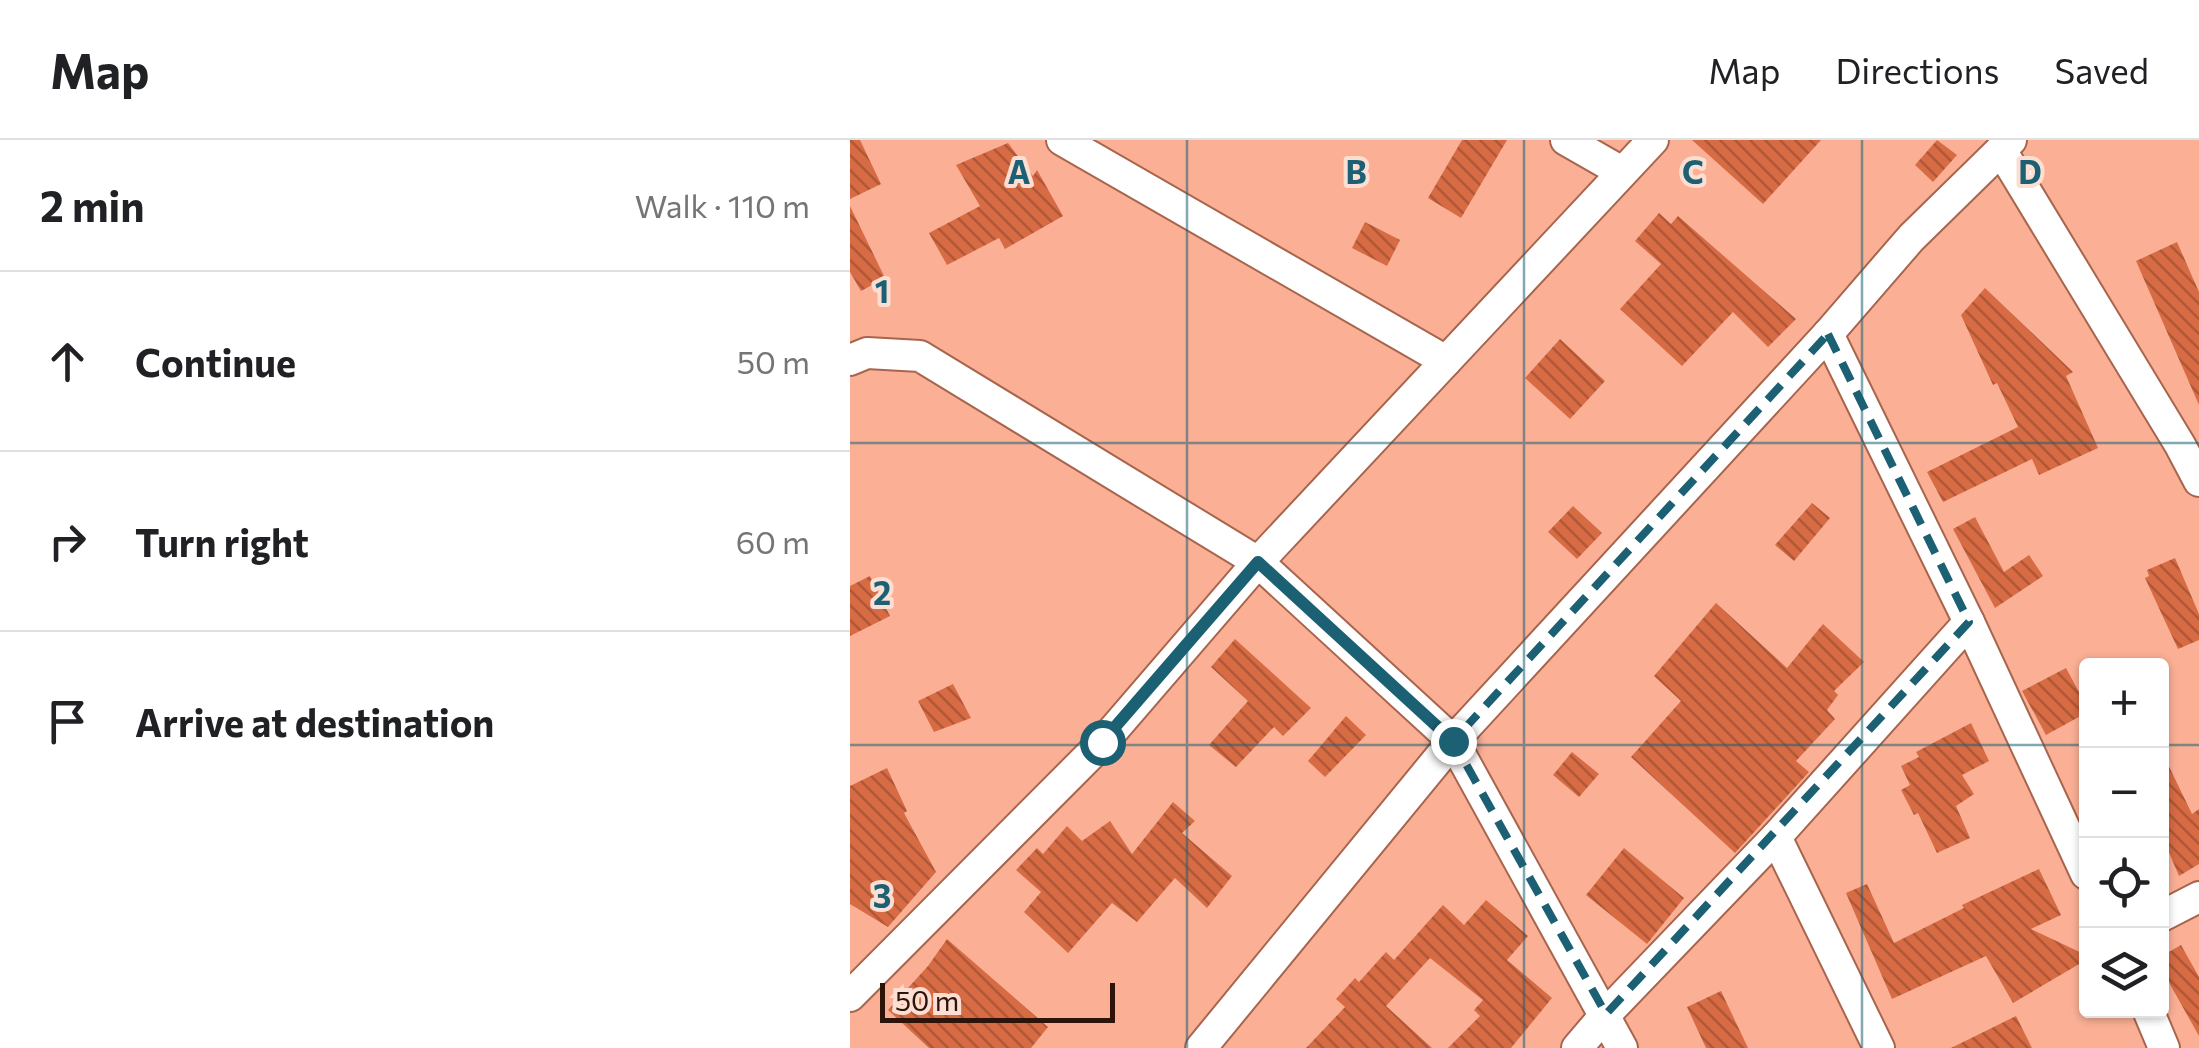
<!DOCTYPE html>
<html lang="en">
<head>
<meta charset="utf-8">
<style>
  body { margin:0; font-family:Commissioner,sans-serif; background:#f2f2f2; color:#202124 }
  .controls { position:absolute; right:30px; bottom:30px; display:grid; overflow:hidden; border-radius:10px; box-shadow:0 2px 8px #0004 }
  .controls button { width:90px; height:90px; display:grid; place-items:center; padding:0; border:0; border-bottom:2px solid #e0e0e0; background:#fff; color:#202124; font:50px sans-serif }
  .scale { position:absolute; left:30px; bottom:25px; width:235px; box-sizing:border-box; padding-left:10px; border:5px solid #2e1309; border-top:0; font-size:28px; line-height:35px; white-space:nowrap; color:#2e1309; -webkit-text-stroke:8px #fdded3; paint-order:stroke }
  .stop { position:absolute; width:30px; height:30px; margin:-22px; border:8px solid #1c6073; border-radius:50%; background:#fff }
  .stop.end { background:#1c6073; border-color:#fff; box-shadow:0 2px 10px #0008 }
  .list { margin:0; padding:0; list-style:none }
  h2 { display:flex; justify-content:space-between; align-items:center; height:130px; margin:0; padding:0 40px; font-size:42px }
  h2 small { font-size:32px; font-weight:400; color:#757577 }
  .list li { display:grid; grid-template-columns:65px 1fr auto; gap:30px; align-items:center; box-sizing:border-box; height:180px; padding:0 40px; border-top:2px solid #e0e0e0 }
  .list b { display:block; font-size:38px; white-space:nowrap }
  .list em { font-size:32px; font-style:normal; color:#757577 }
  .icon { flex:none; width:55px; height:55px; fill:none; stroke:currentColor; stroke-width:2; stroke-linecap:round; stroke-linejoin:round }
  .map { position:relative; flex:none; width:1349px; height:908px; overflow:hidden }
  header { display:flex; align-items:center; gap:60px; box-sizing:border-box; height:140px; padding:0 50px; background:#fff; border-bottom:2px solid #e0e0e0 }
  header strong { font-size:48px }
  nav { display:flex; gap:55px; margin-inline-start:auto; font-size:35px }
  main { display:flex }
  aside { flex:1; background:#fff }
  .map>svg:first-child { display:block }
  .building { fill:url(#building-back-hatch) }
  .lines { fill:none; stroke-linecap:round; stroke-linejoin:round }
  .street-casing { stroke:#a8654d; stroke-width:34 }
  .street { stroke:#fff; stroke-width:30 }
  .route { stroke:#1c6073; stroke-width:12 }
  .marked { fill:none; stroke:#1c6073; stroke-width:8; stroke-dasharray:20 12; stroke-linejoin:round }
  .grid { fill:none; stroke:#1c6073; stroke-width:2.5; stroke-opacity:0.55 }
  .grid-label { font-size:32px; text-anchor:middle; font-weight:bold; fill:#1c6073; stroke:#fdded3; stroke-width:8; stroke-linejoin:round; paint-order:stroke }
</style>
</head>
<body>
<header>
<strong>Map</strong>
<nav><a>Map</a><a>Directions</a><a>Saved</a></nav>
</header>
<main>
<aside>
<h2>2 min<small>Walk · 110 m</small></h2>
<ul class="list">
<li><svg class="icon" aria-label="ahead" viewBox="0 0 24 24"><path d="M12 20V5M6 11l6-6 6 6"/></svg><div><b>Continue</b></div><em>50 m</em></li>
<li><svg class="icon" aria-label="right" viewBox="0 0 24 24"><path d="M7 20v-9h11M14 6l5 5-5 5"/></svg><div><b>Turn right</b></div><em>60 m</em></li>
<li><svg class="icon" aria-label="arrive" viewBox="0 0 24 24"><path d="M6 21V4h12l-3 4 3 4H6"/></svg><div><b>Arrive at destination</b></div></li>
</ul>
</aside>
<div class="map">
<svg width="1349" height="908" viewBox="0 0 1349 908">
  <defs>
    <pattern id="building-back-hatch" width="6" height="6" patternUnits="userSpaceOnUse" patternTransform="scale(2.5)"><rect width="6" height="6" fill="#d76b44"/><path d="M-1 5l2 2M0 0l6 6M5-1l2 2" fill="none" stroke="#af5737"/></pattern>
  </defs>
  <rect width="100%" height="100%" fill="#fbb096"/>
  <g class="building">
    <path d="M 0,0 L 10,0 L 31,44 L 0,59 Z"/>
    <path d="M 612,0 L 657,0 L 611,78 L 578,58 Z"/>
    <path d="M 842,0 L 971,0 L 913,64 Z"/>
    <path d="M 1087,0 L 1107,15 L 1083,42 L 1065,25 Z"/>
    <path d="M 158,3 L 183,36 L 187,30 L 213,76 L 155,109 L 149,98 L 97,125 L 79,93 L 130,66 L 106,25 Z"/>
    <path d="M 0,66 L 35,138 L 11,151 L 0,132 Z"/>
    <path d="M 809,73 L 821,84 L 828,76 L 946,179 L 918,207 L 883,172 L 832,226 L 770,169 L 811,124 L 785,101 Z"/>
    <path d="M 515,82 L 550,100 L 537,126 L 502,108 Z"/>
    <path d="M 1327,102 L 1349,152 L 1349,265 L 1286,121 Z"/>
    <path d="M 1135,148 L 1223,232 L 1216,236 L 1248,308 L 1189,335 L 1182,319 L 1093,362 L 1077,332 L 1168,287 L 1147,243 L 1143,245 L 1111,175 Z"/>
    <path d="M 710,199 L 755,241 L 720,279 L 675,238 Z"/>
    <path d="M 962,363 L 980,378 L 944,421 L 925,405 Z"/>
    <path d="M 723,366 L 752,393 L 727,419 L 698,392 Z"/>
    <path d="M 1125,377 L 1154,432 L 1179,415 L 1193,436 L 1145,468 L 1103,389 Z"/>
    <path d="M 1325,418 L 1349,474 L 1349,500 L 1328,509 L 1295,438 L 1299,436 L 1297,430 Z"/>
    <path d="M 20,436 L 40,476 L 0,496 L 0,446 Z"/>
    <path d="M 866,463 L 937,528 L 973,484 L 1014,522 L 984,551 L 988,555 L 977,570 L 985,579 L 946,621 L 959,632 L 885,713 L 781,617 L 831,561 L 804,536 Z"/>
    <path d="M 385,499 L 461,568 L 433,596 L 424,587 L 386,627 L 359,605 L 398,561 L 361,527 Z"/>
    <path d="M 1216,528 L 1236,565 L 1236,573 L 1196,595 L 1172,551 Z"/>
    <path d="M 103,544 L 121,578 L 84,592 L 68,561 Z"/>
    <path d="M 496,576 L 516,595 L 475,637 L 458,621 Z"/>
    <path d="M 1121,583 L 1139,621 L 1112,635 L 1124,654 L 1106,666 L 1120,698 L 1087,713 L 1068,673 L 1064,675 L 1051,650 L 1060,645 L 1051,626 L 1069,617 L 1066,612 Z"/>
    <path d="M 722,612 L 749,634 L 729,657 L 703,635 Z"/>
    <path d="M 1312,612 L 1342,674 L 1349,669 L 1349,724 L 1329,736 L 1312,696 Z"/>
    <path d="M 37,628 L 57,671 L 54,673 L 86,732 L 38,787 L 0,764 L 0,646 Z"/>
    <path d="M 323,662 L 345,681 L 332,693 L 382,736 L 357,768 L 325,738 L 287,782 L 262,763 L 218,813 L 174,772 L 191,752 L 166,730 L 187,708 L 193,714 L 217,686 L 232,701 L 260,681 L 282,714 Z"/>
    <path d="M 774,708 L 834,758 L 797,804 L 736,755 Z"/>
    <path d="M 1189,729 L 1211,775 L 1181,789 L 1236,815 L 1236,820 L 1163,863 L 1136,816 L 1042,859 L 996,753 L 1017,744 L 1044,803 L 1114,768 L 1112,765 Z"/>
    <path d="M 636,760 L 678,796 L 657,820 L 702,858 L 661,908 L 598,908 L 630,876 L 624,870 L 633,860 L 580,818 L 536,866 L 582,908 L 456,908 L 495,867 L 486,859 L 505,838 L 509,842 L 536,812 L 544,820 L 593,765 L 614,785 Z"/>
    <path d="M 97,799 L 198,887 L 181,908 L 79,908 L 38,870 L 78,826 Z"/>
    <path d="M 1331,805 L 1349,837 L 1349,896 L 1312,830 L 1312,816 Z"/>
    <path d="M 871,851 L 898,908 L 856,908 L 837,867 Z"/>
    <path d="M 1166,876 L 1182,908 L 1101,908 Z"/>
  </g>
  <g class="lines">
    <defs>
      <g id="street">
        <path d="M 212,0 L 596,221"/>
        <path d="M 716,0 L 772,32"/>
        <path d="M 1151,10 L 1330,305 L 1349,341"/>
        <path d="M 978,194 L 1119,482 L 1236,734"/>
        <path d="M 0,220 L 17,213 L 70,216 L 408,422 L 603,601 L 772,908"/>
        <path d="M 926,697 L 1029,908"/>
        <path d="M 1312,776 L 1349,757"/>
        <path d="M 0,856 L 253,602 L 408,422 L 803,0"/>
        <path d="M 1298,870 L 1314,908"/>
        <path d="M 351,908 L 603,601 L 978,194 L 1061,98 L 1161,0"/>
        <path d="M 727,908 L 756,874 L 926,697 L 1119,482"/>
      </g>
    </defs>
    <use href="#street" class="street-casing"/>
    <use href="#street" class="street"/>
  </g>
  <g class="lines">
    <path class="route" d="M 252,602 L 408,422 L 603,601"/>
  </g>
  <path class="marked" d="M 978,194 L 1119,482 L 756,874 L 603,601 Z"/>
  <path class="grid" d="M 337,0 L 337,908M 674,0 L 674,908M 1012,0 L 1012,908M 0,303 L 1349,303M 0,605 L 1236,605M 1312,605 L 1349,605"/>
  <g class="grid-label">
    <text x="169" y="44">A</text>
    <text x="506" y="44">B</text>
    <text x="843" y="44">C</text>
    <text x="1180" y="44">D</text>
    <text x="32" y="163">1</text>
    <text x="32" y="465">2</text>
    <text x="32" y="768">3</text>
  </g>
</svg>
<div class="controls">
<button>+</button>
<button>−</button>
<button><svg class="icon" aria-label="locate" viewBox="0 0 24 24"><circle cx="12" cy="12" r="6"/><path d="M12 2v4M12 18v4M2 12h4M18 12h4"/></svg></button>
<button><svg class="icon" aria-label="layers" viewBox="0 0 24 24"><path d="M12 4l9 5-9 5-9-5zM3 14l9 5 9-5"/></svg></button>
</div>
<div class="scale">50 m</div>
<div class="stop" style="left:252px;top:602px"></div>
<div class="stop end" style="left:603px;top:601px"></div>
</div>
</main>
</body>
</html>
